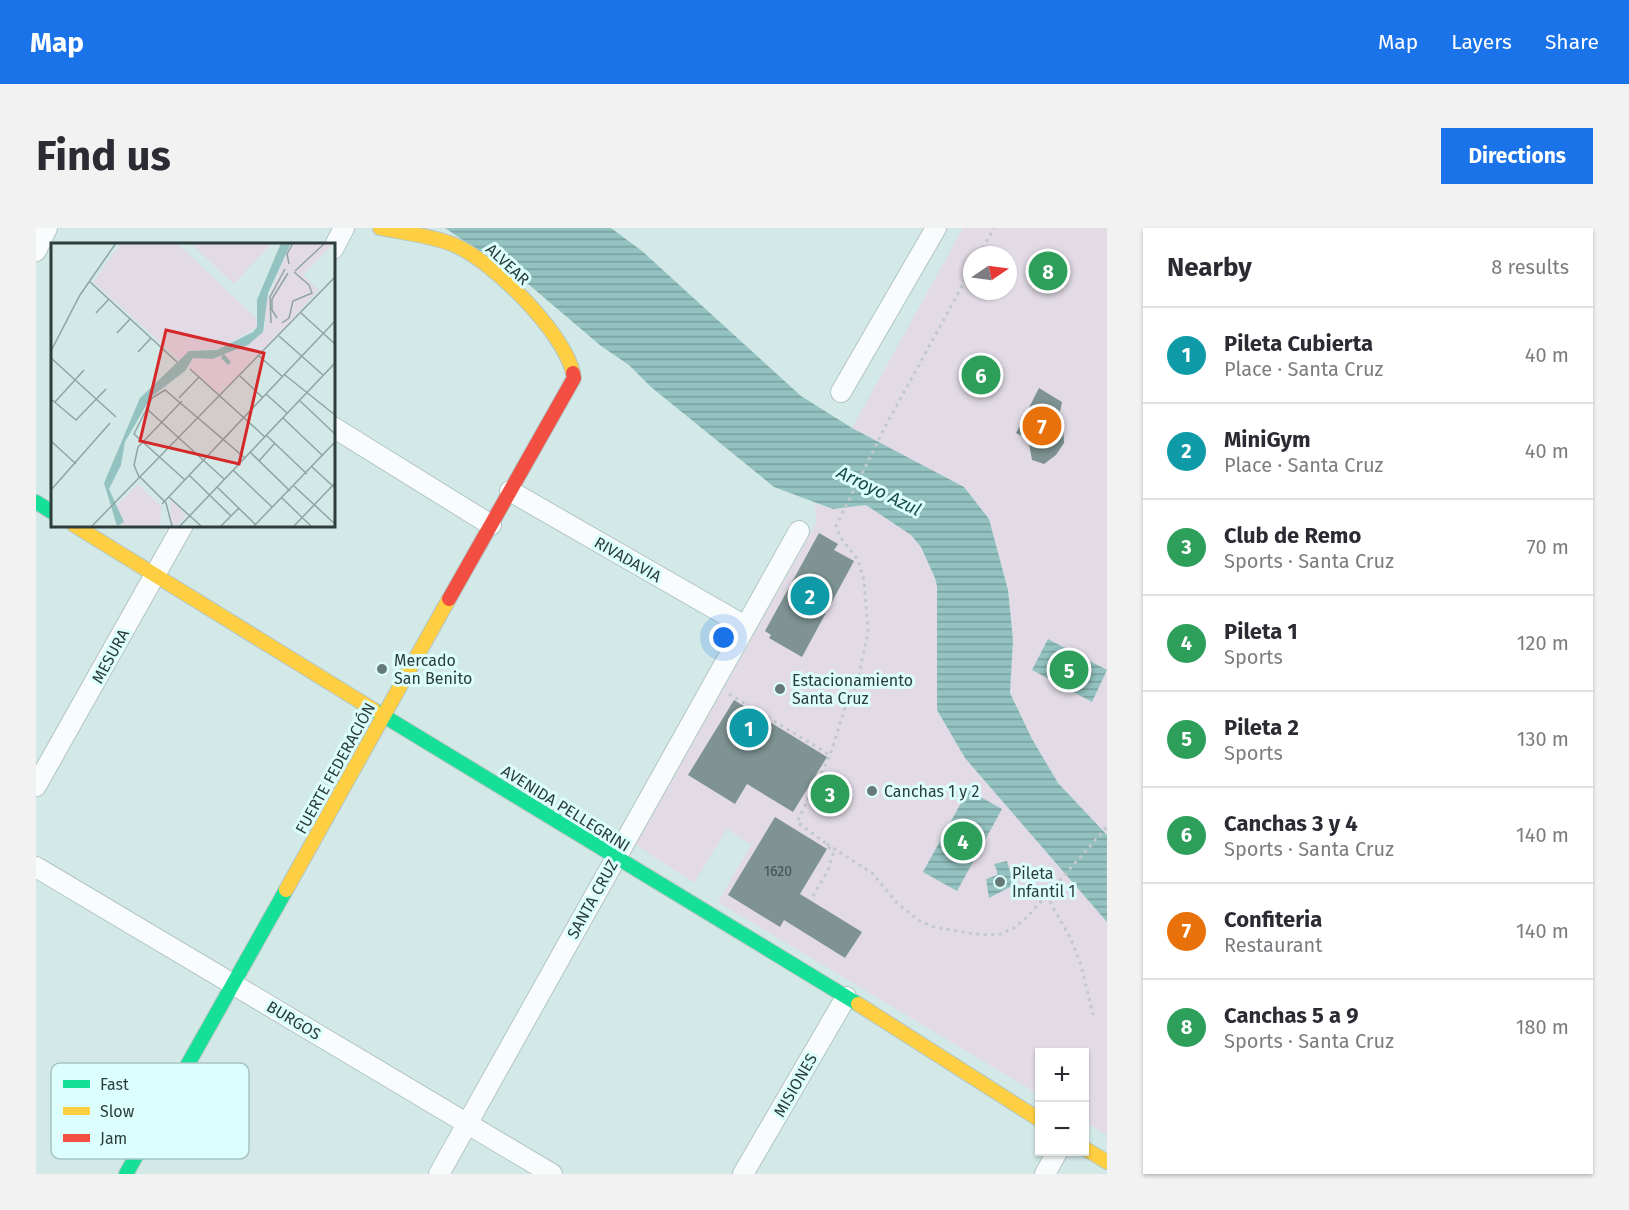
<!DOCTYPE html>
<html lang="en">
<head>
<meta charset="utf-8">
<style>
  body { margin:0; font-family:"Fira Sans",sans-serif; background:#f2f2f3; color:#2b2b33 }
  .controls { position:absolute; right:18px; bottom:18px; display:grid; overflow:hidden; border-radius:0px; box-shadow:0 2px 4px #0004 }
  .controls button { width:54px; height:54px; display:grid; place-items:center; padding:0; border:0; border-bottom:2px solid #e1e1e2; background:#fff; color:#2b2b33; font:30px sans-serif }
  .compass { position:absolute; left:927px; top:18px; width:54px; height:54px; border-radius:50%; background:#fff; box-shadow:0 2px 4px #0004; rotate:77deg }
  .you { position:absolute; left:688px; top:410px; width:21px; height:21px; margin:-15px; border:4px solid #fff; border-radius:50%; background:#1a73e8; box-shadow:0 0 0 9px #1a73e833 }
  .badge { display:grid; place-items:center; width:39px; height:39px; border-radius:50%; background:#1a73e8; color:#fff; font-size:20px; font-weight:700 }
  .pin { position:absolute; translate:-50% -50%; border:3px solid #fff; box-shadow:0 2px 6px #0006 }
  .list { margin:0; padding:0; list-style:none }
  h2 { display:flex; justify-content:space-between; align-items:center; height:78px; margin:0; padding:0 24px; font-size:26px }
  h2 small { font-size:20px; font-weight:400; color:#7c7c81 }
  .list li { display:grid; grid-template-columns:39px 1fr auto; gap:18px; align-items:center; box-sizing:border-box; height:96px; padding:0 24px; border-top:2px solid #e1e1e2 }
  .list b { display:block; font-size:22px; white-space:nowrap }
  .list p { margin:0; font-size:20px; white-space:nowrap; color:#7c7c81 }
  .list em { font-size:20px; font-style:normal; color:#7c7c81 }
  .map { position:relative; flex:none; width:1071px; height:946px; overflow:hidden; border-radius:0px }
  header { display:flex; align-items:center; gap:36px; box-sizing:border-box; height:84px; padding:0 30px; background:#1a73e8; color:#fff }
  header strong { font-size:28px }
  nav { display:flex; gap:33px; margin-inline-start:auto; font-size:21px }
  .intro { display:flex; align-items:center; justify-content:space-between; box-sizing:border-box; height:144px; padding:0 36px }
  h1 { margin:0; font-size:42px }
  .button { padding:15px 27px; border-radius:0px; background:#1a73e8; color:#fff; font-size:21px; font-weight:700 }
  main { display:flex; gap:36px; padding:0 36px }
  aside { flex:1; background:#fff; border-radius:0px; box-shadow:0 2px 4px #0004 }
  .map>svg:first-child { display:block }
  .pitch { fill:#e2dbe6; fill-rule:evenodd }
  .water { fill:url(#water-rules) }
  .building { fill:#7e9392 }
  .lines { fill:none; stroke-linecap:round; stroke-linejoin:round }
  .street-casing { stroke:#b3c5c4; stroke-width:22 }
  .fast-casing { stroke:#b3c5c4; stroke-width:16 }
  .slow-casing { stroke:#b3c5c4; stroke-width:16 }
  .jam-casing { stroke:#b3c5c4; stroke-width:16 }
  .path { stroke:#c1c9c9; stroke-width:3; stroke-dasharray:3 4.5; stroke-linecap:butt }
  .street { stroke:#f8fcfc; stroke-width:20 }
  .fast { stroke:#16e098; stroke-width:14 }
  .slow { stroke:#ffcf43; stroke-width:14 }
  .jam { stroke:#f24e42; stroke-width:14 }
  .poi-dot { fill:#667978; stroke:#dcfffd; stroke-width:2 }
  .labels { text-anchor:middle; stroke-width:6; stroke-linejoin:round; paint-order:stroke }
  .number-label { font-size:14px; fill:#405252 }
  .street-label { font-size:16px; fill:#2c3d3c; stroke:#dcfffd }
  .poi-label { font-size:16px; fill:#2c3d3c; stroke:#dcfffd; text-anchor:start }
  .water-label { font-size:18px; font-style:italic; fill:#1a4d4c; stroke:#dcfffd }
  .inset-road { fill:none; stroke:#90a4a3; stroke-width:1.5 }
  .view { fill:#d62828; fill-opacity:0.15; stroke:#d62828; stroke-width:3 }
  .inset-edge { fill:none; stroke:#2c3d3c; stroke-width:3 }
  .key { fill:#dcfffd; stroke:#a7c5c3; stroke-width:1.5 }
  .key-label { font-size:16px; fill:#2c3d3c }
</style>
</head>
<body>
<header>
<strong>Map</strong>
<nav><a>Map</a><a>Layers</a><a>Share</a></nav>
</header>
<div class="intro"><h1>Find us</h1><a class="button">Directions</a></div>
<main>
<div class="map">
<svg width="1071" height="946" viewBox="0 0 1071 946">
  <defs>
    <pattern id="water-rules" width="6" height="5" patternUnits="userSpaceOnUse" patternTransform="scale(1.5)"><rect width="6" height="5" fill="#93c2c0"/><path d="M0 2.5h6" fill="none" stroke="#789f9d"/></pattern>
  </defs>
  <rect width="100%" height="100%" fill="#d2e9e8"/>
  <g class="pitch">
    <path d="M 927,0 L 1071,0 L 1071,607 L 1022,555 L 996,511 L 974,465 L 977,412 L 972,362 L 953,291 L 816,200 ZM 936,27 L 972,27 L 972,63 L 936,63 Z"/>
    <path d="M 779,275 L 797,281 L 830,277 L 875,307 L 885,319 L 899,350 L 901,358 L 901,482 L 929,530 L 1071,694 L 1071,907 L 1049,894 L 1048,824 L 1004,824 L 1003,867 L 682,674 L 715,617 L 691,601 L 658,655 L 600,617 L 780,296 Z"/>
  </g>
  <g class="water">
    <path d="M 409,0 L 575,0 L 606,23 L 765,168 L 816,200 L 928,259 L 953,291 L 972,362 L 977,412 L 974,465 L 996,511 L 1022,555 L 1071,607 L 1071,694 L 929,530 L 901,482 L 901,358 L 899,350 L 885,319 L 875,307 L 830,277 L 797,281 L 738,259 L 615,159 L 593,137 L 565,118 L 491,55 Z"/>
    <path d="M 1012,411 L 1071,442 L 1056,474 L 996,442 Z"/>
    <path d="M 932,562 L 966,581 L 921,663 L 887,644 Z"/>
    <path d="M 971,633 L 978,657 L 953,670 L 950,651 L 961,647 L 961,643 L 958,636 Z"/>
  </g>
  <g class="building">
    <path d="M 1003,160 L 1026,174 L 1024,184 L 1027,193 L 1028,215 L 1020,227 L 1008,236 L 996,232 L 992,211 L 980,205 Z"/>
    <path d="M 783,305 L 802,316 L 798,322 L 818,333 L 766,429 L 733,410 L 735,407 L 729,403 Z"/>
    <path d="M 698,472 L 791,529 L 757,584 L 711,556 L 699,576 L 652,547 Z"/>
    <path d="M 739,589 L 791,621 L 764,666 L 826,704 L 809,730 L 748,692 L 744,699 L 692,667 Z"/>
  </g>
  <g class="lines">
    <defs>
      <g id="street">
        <path d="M 297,21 L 308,0"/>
        <path d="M 0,23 L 11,0"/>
        <path d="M 805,164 L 900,0"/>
        <path d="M 297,199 L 455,297"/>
        <path d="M 474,263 L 709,398"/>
        <path d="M 0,558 L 147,297"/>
        <path d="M 0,639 L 516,946"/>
        <path d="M 403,946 L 763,303"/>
        <path d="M 707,946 L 810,769"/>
        <path d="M 1009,946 L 1021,924"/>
      </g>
      <g id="fast">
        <path d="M 0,274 L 16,284"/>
        <path d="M 338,482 L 822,776"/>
        <path d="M 90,946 L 250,662"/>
      </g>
      <g id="slow">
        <path d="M 344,0 C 368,5 393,7 416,16 C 455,31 528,104 537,145"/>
        <path d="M 38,297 L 338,482"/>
        <path d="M 250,662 L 413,371"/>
        <path d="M 822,776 L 1004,892"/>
        <path d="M 1048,920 L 1071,934"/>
      </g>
      <path id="jam" d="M 413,371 L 538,150 L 537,145"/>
    </defs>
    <use href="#street" class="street-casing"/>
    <use href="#fast" class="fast-casing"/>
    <use href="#slow" class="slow-casing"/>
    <use href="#jam" class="jam-casing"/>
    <g class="path">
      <path d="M 943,27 L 958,0"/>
      <path d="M 693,466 L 794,527 L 810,477 L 821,456 L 832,404 L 828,352 L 822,332 L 804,309 L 800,298 L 850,197 L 936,40"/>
      <path d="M 791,616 L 836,645 L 861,675 L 882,692 L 898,699 L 938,706 L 962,707 L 978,700 L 992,688 L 1071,599"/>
      <path d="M 1010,667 L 1035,711 L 1045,737 L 1057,787"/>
      <path d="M 777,668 L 792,642 L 797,626 L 791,616 L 761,594 L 794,527"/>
    </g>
    <use href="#street" class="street"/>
    <use href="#fast" class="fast"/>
    <use href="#slow" class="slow"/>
    <use href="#jam" class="jam"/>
  </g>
  <g class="poi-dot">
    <circle cx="346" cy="441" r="6"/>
    <circle cx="744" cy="461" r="6"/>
    <circle cx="836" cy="563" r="6"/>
    <circle cx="964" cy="654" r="6"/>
  </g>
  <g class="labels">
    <g class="number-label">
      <text x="742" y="648">1620</text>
    </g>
    <g class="street-label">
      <text transform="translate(472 36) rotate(43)" y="6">ALVEAR</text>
      <text transform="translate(592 331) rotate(30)" y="6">RIVADAVIA</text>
      <text transform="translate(74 428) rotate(-61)" y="6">MESURA</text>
      <text transform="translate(299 540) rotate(-61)" y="6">FUERTE FEDERACIÓN</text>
      <text transform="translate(530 580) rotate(32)" y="6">AVENIDA PELLEGRINI</text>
      <text transform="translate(556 671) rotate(-61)" y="6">SANTA CRUZ</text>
      <text transform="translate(258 792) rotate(31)" y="6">BURGOS</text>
      <text transform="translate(759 857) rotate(-60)" y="6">MISIONES</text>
    </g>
    <g class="poi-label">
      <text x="358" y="438">Mercado<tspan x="358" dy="18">San Benito</tspan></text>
      <text x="756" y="458">Estacionamiento<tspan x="756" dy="18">Santa Cruz</tspan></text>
      <text x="848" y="569">Canchas 1 y 2</text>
      <text x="976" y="651">Pileta<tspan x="976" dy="18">Infantil 1</tspan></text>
    </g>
    <g class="water-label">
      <text transform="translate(843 263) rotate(26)" y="6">Arroyo Azul</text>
    </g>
  </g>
  <g transform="translate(15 15)">
    <rect width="284" height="284" fill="#d2e9e8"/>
    <path d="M 240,0 L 283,0 L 252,32 L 268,47 L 224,94 L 214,84 L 214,62 ZM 87,241 L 111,264 L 109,283 L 66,283 L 72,279 L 65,263 ZM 119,256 L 135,272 L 126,283 L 121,283 Z" fill="#e2dbe6"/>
    <path d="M 70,0 L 126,0 L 205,75 L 206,84 L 171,105 L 138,108 L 130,118 L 42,39 ZM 139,0 L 221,0 L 183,41 ZM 214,84 L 224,94 L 176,144 L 169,141 L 173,146 L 168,151 L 137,124 L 144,114 L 167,115 L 206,94 Z" fill="#e2dbe6"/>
    <path d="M 230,0 L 240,0 L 217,50 L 212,89 L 197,102 L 173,111 L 180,119 L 177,122 L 170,115 L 172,112 L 161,116 L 142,115 L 134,128 L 100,154 L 74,199 L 70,222 L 58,246 L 73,279 L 66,283 L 53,240 L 89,155 L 138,108 L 166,107 L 202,89 L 206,84 L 206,57 Z" fill="#93c2c0"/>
    <path class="inset-road" d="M 238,21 L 236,11 L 242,0M 244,28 L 274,0M 38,38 L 126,119M 45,70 L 58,56M 250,70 L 284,101M 226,75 L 221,67 L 221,56 L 237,30M 220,80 L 219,54 L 234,26M 231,80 L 238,75 L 242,58 L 261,50 L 258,42 L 243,29M 66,90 L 79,76M 228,93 L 272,132M 0,108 L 29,52 L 65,0M 87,109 L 100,95M 208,113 L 232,134M 0,115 L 65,174M 139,126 L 214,194M 234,132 L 284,172M 189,133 L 212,155M 215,151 L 236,170M 128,155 L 148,134M 0,156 L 25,177 L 55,146M 248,157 L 284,191M 4,159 L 33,127M 96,166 L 173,236M 232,175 L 272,213M 215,192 L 256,231M 0,198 L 25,221M 199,209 L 239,248M 208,218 L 224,200M 261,224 L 284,245M 182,227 L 221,264M 138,232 L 180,273M 88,234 L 83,222 L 87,204 L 131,158M 89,234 L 115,260 L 121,283M 134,237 L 83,191 L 101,155 L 114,147 L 194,215M 243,243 L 284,281M 166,244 L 204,281M 0,247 L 59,180M 118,254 L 150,283M 231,255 L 260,283M 111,261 L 284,78M 41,283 L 284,34M 129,283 L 284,120M 170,283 L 188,265M 203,283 L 284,199M 243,283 L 284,240"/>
    <path class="view" d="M 115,87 L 213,110 L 188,221 L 89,198 Z"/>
    <rect width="284" height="284" class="inset-edge"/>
  </g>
  <rect x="15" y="835" width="198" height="96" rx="9" class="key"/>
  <rect x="27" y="852" width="27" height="8" fill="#16e098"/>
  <rect x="27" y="879" width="27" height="8" fill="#ffcf43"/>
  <rect x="27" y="906" width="27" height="8" fill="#f24e42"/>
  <g class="key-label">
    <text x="64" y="862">Fast</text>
    <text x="64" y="889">Slow</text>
    <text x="64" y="916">Jam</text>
  </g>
</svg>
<div class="controls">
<button>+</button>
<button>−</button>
</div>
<svg class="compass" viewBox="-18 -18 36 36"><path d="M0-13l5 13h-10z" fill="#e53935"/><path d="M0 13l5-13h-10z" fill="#7c7c81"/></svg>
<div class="you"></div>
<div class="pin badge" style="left:713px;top:500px;background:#0f9aa8">1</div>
<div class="pin badge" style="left:774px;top:368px;background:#0f9aa8">2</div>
<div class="pin badge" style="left:794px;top:566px;background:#2e9e5b">3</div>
<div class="pin badge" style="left:927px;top:613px;background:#2e9e5b">4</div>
<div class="pin badge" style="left:1033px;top:442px;background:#2e9e5b">5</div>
<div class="pin badge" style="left:945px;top:147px;background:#2e9e5b">6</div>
<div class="pin badge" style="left:1006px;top:198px;background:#e8710a">7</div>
<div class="pin badge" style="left:1012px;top:43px;background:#2e9e5b">8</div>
</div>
<aside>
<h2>Nearby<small>8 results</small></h2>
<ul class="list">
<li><span class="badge" style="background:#0f9aa8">1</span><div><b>Pileta Cubierta</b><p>Place · Santa Cruz</p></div><em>40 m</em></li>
<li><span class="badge" style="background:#0f9aa8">2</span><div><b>MiniGym</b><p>Place · Santa Cruz</p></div><em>40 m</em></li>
<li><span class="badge" style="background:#2e9e5b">3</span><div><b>Club de Remo</b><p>Sports · Santa Cruz</p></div><em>70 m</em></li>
<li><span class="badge" style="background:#2e9e5b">4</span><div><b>Pileta 1</b><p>Sports</p></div><em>120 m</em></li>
<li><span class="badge" style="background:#2e9e5b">5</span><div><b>Pileta 2</b><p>Sports</p></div><em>130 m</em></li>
<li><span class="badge" style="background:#2e9e5b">6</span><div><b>Canchas 3 y 4</b><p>Sports · Santa Cruz</p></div><em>140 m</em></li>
<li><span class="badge" style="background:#e8710a">7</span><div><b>Confiteria</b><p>Restaurant</p></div><em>140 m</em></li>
<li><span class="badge" style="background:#2e9e5b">8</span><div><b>Canchas 5 a 9</b><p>Sports · Santa Cruz</p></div><em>180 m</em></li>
</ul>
</aside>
</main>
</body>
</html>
